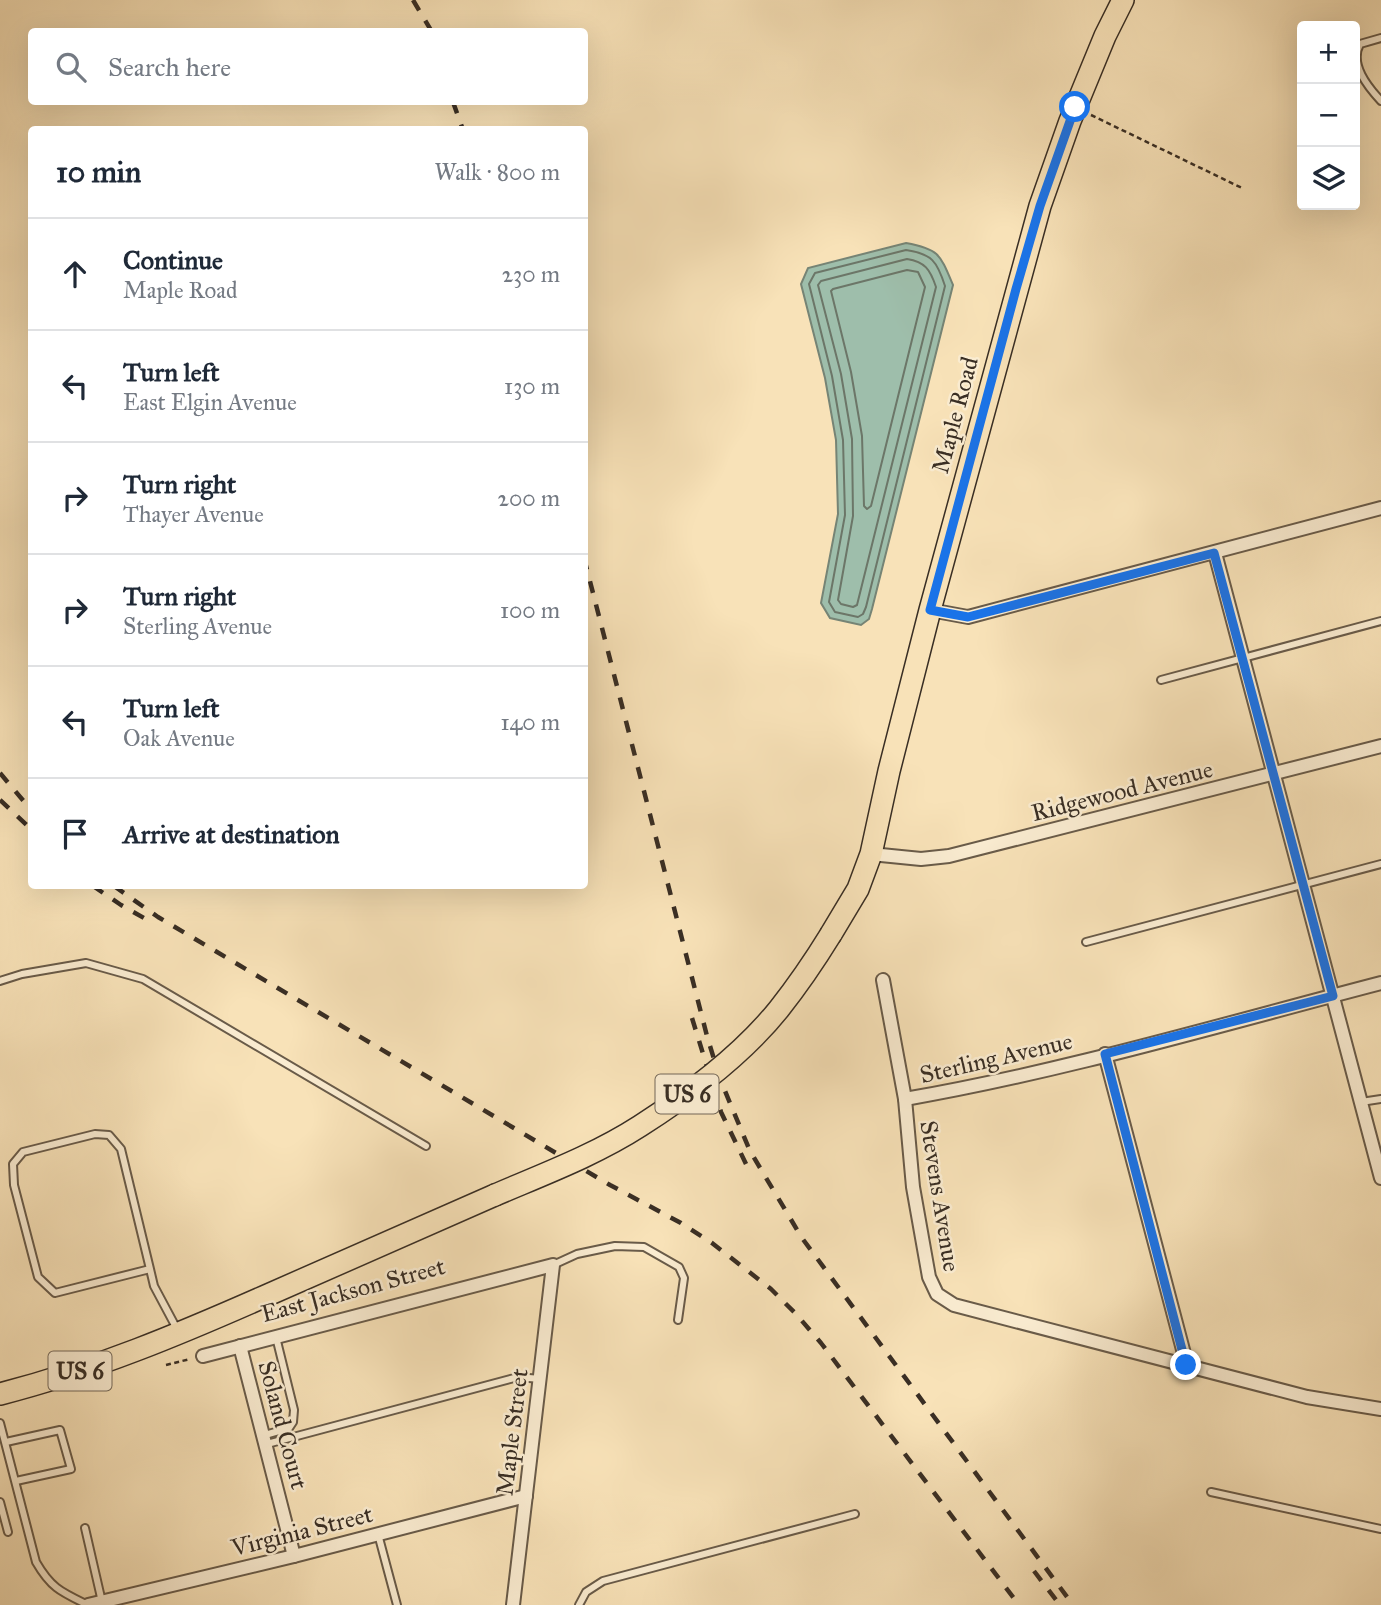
<!DOCTYPE html>
<html lang="en">
<head>
<meta charset="utf-8">
<style>
  body { margin:0; font-family:"IM FELL Great Primer",serif; background:#f2f2f3; color:#1f2937 }
  .controls { position:absolute; right:21px; top:21px; display:grid; overflow:hidden; border-radius:7px; box-shadow:0 7px 28px #0002 }
  .controls button { width:63px; height:63px; display:grid; place-items:center; padding:0; border:0; border-bottom:2px solid #e0e1e3; background:#fff; color:#1f2937; font:35px sans-serif }
  .stop { position:absolute; width:21px; height:21px; margin:-16px; border:5px solid #1a73e8; border-radius:50%; background:#fff }
  .stop.end { background:#1a73e8; border-color:#fff; box-shadow:0 2px 7px #0008 }
  .list { margin:0; padding:0; list-style:none }
  h2 { display:flex; justify-content:space-between; align-items:center; height:91px; margin:0; padding:0 28px; font-size:30px }
  h2 small { font-size:23px; font-weight:400; color:#747a83 }
  .list li { display:grid; grid-template-columns:46px 1fr auto; gap:21px; align-items:center; box-sizing:border-box; height:112px; padding:0 28px; border-top:2px solid #e0e1e3 }
  .list b { display:block; font-size:26px; white-space:nowrap }
  .list p { margin:0; font-size:23px; white-space:nowrap; color:#747a83 }
  .list em { font-size:23px; font-style:normal; color:#747a83 }
  .icon { flex:none; width:38px; height:38px; fill:none; stroke:currentColor; stroke-width:2; stroke-linecap:round; stroke-linejoin:round }
  .map { position:relative; flex:none; width:1381px; height:1605px; overflow:hidden }
  .search { position:absolute; background:#fff; box-shadow:0 7px 28px #0002; left:28px; top:28px; width:560px; height:77px; display:flex; align-items:center; gap:18px; box-sizing:border-box; padding:0 24px; border-radius:7px; color:#747a83; font-size:26px }
  .panel { position:absolute; background:#fff; box-shadow:0 7px 28px #0002; left:28px; top:126px; width:560px; height:763px; border-radius:7px }
  .map>svg:first-child { display:block }
  .water { fill:#9ebeab; stroke:#768475; stroke-width:2 }
  .lines { fill:none; stroke-linecap:round; stroke-linejoin:round }
  .shore { stroke:#6c7668; stroke-width:2 }
  .service-casing { stroke:#695b49; stroke-width:10 }
  .minor-casing { stroke:#695b49; stroke-width:16 }
  .primary-casing { stroke:#392e24; stroke-width:24 }
  .path { stroke:#392e24; stroke-width:2.5; stroke-dasharray:5 3.5; stroke-linecap:butt }
  .service { stroke:#faecd1; stroke-width:6 }
  .minor { stroke:#faecd1; stroke-width:12 }
  .primary { stroke:#f8e2b8; stroke-width:21 }
  .rail { stroke:#392e24; stroke-width:4.5; stroke-dasharray:12 12; stroke-linecap:butt }
  .primary-bridge-casing { stroke:#392e24; stroke-width:24; stroke-linecap:butt }
  .primary-bridge { stroke:#f8e2b8; stroke-width:21 }
  .route { stroke:#1a73e8; stroke-width:9 }
  .labels { text-anchor:middle; stroke-width:5; stroke-linejoin:round; paint-order:stroke }
  .shield { fill:#faecd1; stroke:#736758; stroke-width:2 }
  .shield-label { font-size:23px; font-weight:bold; fill:#392e24 }
  .street-label { font-size:24px; fill:#392e24; stroke:#faecd1 }
</style>
</head>
<body>
<div class="map">
<svg width="1381" height="1605" viewBox="0 0 1381 1605">
  <rect width="100%" height="100%" fill="#f8e2b8"/>
  <filter id="stains"><feTurbulence type="fractalNoise" baseFrequency=".00286" numOctaves="4"/><feColorMatrix values="0 0 0 0 .2 0 0 0 0 .09 0 0 0 0 .02 0 0 0 .5 -.17"/></filter>
  <radialGradient id="worn" r=".72"><stop offset=".6" stop-color="#630" stop-opacity="0"/><stop offset="1" stop-color="#630" stop-opacity=".3"/></radialGradient>
  <path class="water" d="M 906,243 C 939,249 940,254 953,285 L 872,609 L 869,619 L 861,625 L 830,618 L 821,603 L 838,514 L 836,440 L 825,378 L 801,284 L 808,268 Z"/>
  <g class="lines">
    <g class="shore">
      <path d="M 906,250 C 932,254 937,261 945,286 L 866,607 L 863,614 L 858,617 L 835,612 L 829,602 L 845,515 L 843,440 L 832,376 L 809,284 L 815,273 Z"/>
      <path d="M 907,259 C 925,262 930,269 936,287 L 857,605 L 853,607 L 841,604 L 838,600 L 853,516 L 852,439 L 841,374 L 818,285 L 821,281 Z"/>
      <path d="M 907,270 L 918,272 L 925,287 L 871,506 L 867,509 L 864,506 L 862,436 L 851,372 L 831,291 L 833,289 Z"/>
    </g>
    <defs>
      <g id="service">
        <path d="M 1381,38 L 1360,44 C 1349,64 1368,87 1381,101"/>
        <path d="M 1161,680 L 1381,621"/>
        <path d="M 1086,942 L 1381,864"/>
        <path d="M 0,981 L 22,974 L 86,963 L 143,979 L 426,1146"/>
        <path d="M 1361,1102 L 1381,1099"/>
        <path d="M 553,1265 L 577,1254 L 615,1246 L 644,1247 L 679,1267 L 684,1278 L 678,1320"/>
        <path d="M 150,1269 L 55,1293 L 38,1277 L 14,1185 L 13,1164 L 23,1152 L 95,1134 L 109,1135 L 121,1149 L 150,1269 L 154,1286 L 178,1331"/>
        <path d="M 0,1423 L 36,1562 C 51,1588 61,1592 88,1605"/>
        <path d="M 265,1435 L 289,1428 L 293,1422 L 294,1410 L 276,1337"/>
        <path d="M 6,1442 L 60,1430 L 71,1469 L 16,1481"/>
        <path d="M 267,1444 L 518,1377 L 540,1379"/>
        <path d="M 1211,1492 L 1381,1529"/>
        <path d="M 0,1502 L 8,1532"/>
        <path d="M 85,1528 L 102,1602"/>
        <path d="M 378,1534 L 397,1605"/>
        <path d="M 579,1605 L 586,1592 L 603,1581 L 855,1514"/>
      </g>
      <g id="minor">
        <path d="M 1215,553 L 1381,1178"/>
        <path d="M 930,610 L 968,617 L 1381,508"/>
        <path d="M 871,854 L 921,859 L 949,856 L 1381,746"/>
        <path d="M 883,980 L 905,1099 L 913,1187 L 929,1277 L 937,1294 L 954,1305 L 1307,1397 L 1381,1409"/>
        <path d="M 1105,1054 L 1187,1365"/>
        <path d="M 905,1099 C 1066,1071 1223,1024 1381,983"/>
        <path d="M 240,1346 L 294,1556"/>
        <path d="M 203,1356 L 553,1265 L 513,1605"/>
        <path d="M 88,1605 L 294,1556 L 526,1496"/>
      </g>
      <g id="primary">
        <path d="M 831,934 L 858,889 L 871,854 L 889,771 L 930,610 L 1040,206 L 1070,121 L 1105,36 L 1123,0"/>
        <path d="M 0,1394 C 94,1370 182,1333 270,1294 C 345,1261 420,1228 495,1195"/>
      </g>
    </defs>
    <use href="#service" class="service-casing"/>
    <use href="#minor" class="minor-casing"/>
    <use href="#primary" class="primary-casing"/>
    <g class="path">
      <path d="M 1091,115 L 1242,188"/>
      <path d="M 166,1365 L 190,1359"/>
    </g>
    <use href="#service" class="service"/>
    <use href="#minor" class="minor"/>
    <use href="#primary" class="primary"/>
    <g class="rail">
      <path d="M 413,0 L 432,32"/>
      <path d="M 453,102 L 463,130"/>
      <path d="M 584,558 L 707,1036 L 720,1079 L 750,1151 L 802,1238 L 1073,1605"/>
      <path d="M 0,773 L 32,811"/>
      <path d="M 0,800 L 32,830"/>
      <path d="M 93,886 L 121,905 L 151,922"/>
      <path d="M 114,886 L 158,917 L 610,1185 L 681,1223 L 712,1243 L 771,1289 L 796,1314 L 821,1343 L 1019,1605"/>
      <path d="M 692,1018 L 721,1112 L 747,1166"/>
      <path d="M 1034,1571 L 1060,1605"/>
    </g>
    <defs>
      <path id="primary-bridge" d="M 495,1195 C 544,1174 595,1155 640,1126 C 690,1094 742,1055 779,1009 C 798,985 815,960 831,934"/>
    </defs>
    <use href="#primary-bridge" class="primary-bridge-casing"/>
    <use href="#primary-bridge" class="primary-bridge"/>
  </g>
  <g class="lines">
    <path class="route" d="M 1075,107 L 1040,206 L 1016,289 L 930,610 L 968,617 L 1214,553 L 1333,996 L 1105,1054 L 1186,1365"/>
  </g>
  <g class="labels">
    <g class="shield">
      <rect x="655.5" y="1074.5" width="63" height="39" rx="5"/>
      <rect x="48.5" y="1351.5" width="63" height="39" rx="5"/>
    </g>
    <g class="shield-label">
      <text x="687" y="1102">US 6</text>
      <text x="80" y="1379">US 6</text>
    </g>
    <g class="street-label">
      <text transform="translate(955 415) rotate(-75)" y="8">Maple Road</text>
      <text transform="translate(1122 791) rotate(-14)" y="8">Ridgewood Avenue</text>
      <text transform="translate(996 1058) rotate(-13)" y="8">Sterling Avenue</text>
      <text transform="translate(940 1196) rotate(81)" y="8">Stevens Avenue</text>
      <text transform="translate(353 1290) rotate(-15)" y="8">East Jackson Street</text>
      <text transform="translate(283 1425) rotate(75)" y="8">Soland Court</text>
      <text transform="translate(512 1432) rotate(-83)" y="8">Maple Street</text>
      <text transform="translate(302 1531) rotate(-14)" y="8">Virginia Street</text>
    </g>
  </g>
  <rect width="100%" height="100%" filter="url(#stains)"/>
  <rect width="100%" height="100%" fill="url(#worn)"/>
</svg>
<div class="controls">
<button>+</button>
<button>−</button>
<button><svg class="icon" aria-label="layers" viewBox="0 0 24 24"><path d="M12 4l9 5-9 5-9-5zM3 14l9 5 9-5"/></svg></button>
</div>
<div class="stop" style="left:1075px;top:107px"></div>
<div class="stop end" style="left:1186px;top:1365px"></div>
<div class="search"><svg class="icon" aria-label="search" viewBox="0 0 24 24"><circle cx="10" cy="10" r="6"/><path d="M15 15l6 6"/></svg>Search here</div>
<section class="panel">
<h2>10 min<small>Walk · 800 m</small></h2>
<ul class="list">
<li><svg class="icon" aria-label="ahead" viewBox="0 0 24 24"><path d="M12 20V5M6 11l6-6 6 6"/></svg><div><b>Continue</b><p>Maple Road</p></div><em>230 m</em></li>
<li><svg class="icon" aria-label="left" viewBox="0 0 24 24"><path d="M17 20v-9H6M10 6l-5 5 5 5"/></svg><div><b>Turn left</b><p>East Elgin Avenue</p></div><em>130 m</em></li>
<li><svg class="icon" aria-label="right" viewBox="0 0 24 24"><path d="M7 20v-9h11M14 6l5 5-5 5"/></svg><div><b>Turn right</b><p>Thayer Avenue</p></div><em>200 m</em></li>
<li><svg class="icon" aria-label="right" viewBox="0 0 24 24"><path d="M7 20v-9h11M14 6l5 5-5 5"/></svg><div><b>Turn right</b><p>Sterling Avenue</p></div><em>100 m</em></li>
<li><svg class="icon" aria-label="left" viewBox="0 0 24 24"><path d="M17 20v-9H6M10 6l-5 5 5 5"/></svg><div><b>Turn left</b><p>Oak Avenue</p></div><em>140 m</em></li>
<li><svg class="icon" aria-label="arrive" viewBox="0 0 24 24"><path d="M6 21V4h12l-3 4 3 4H6"/></svg><div><b>Arrive at destination</b></div></li>
</ul>
</section>
</div>
</body>
</html>
